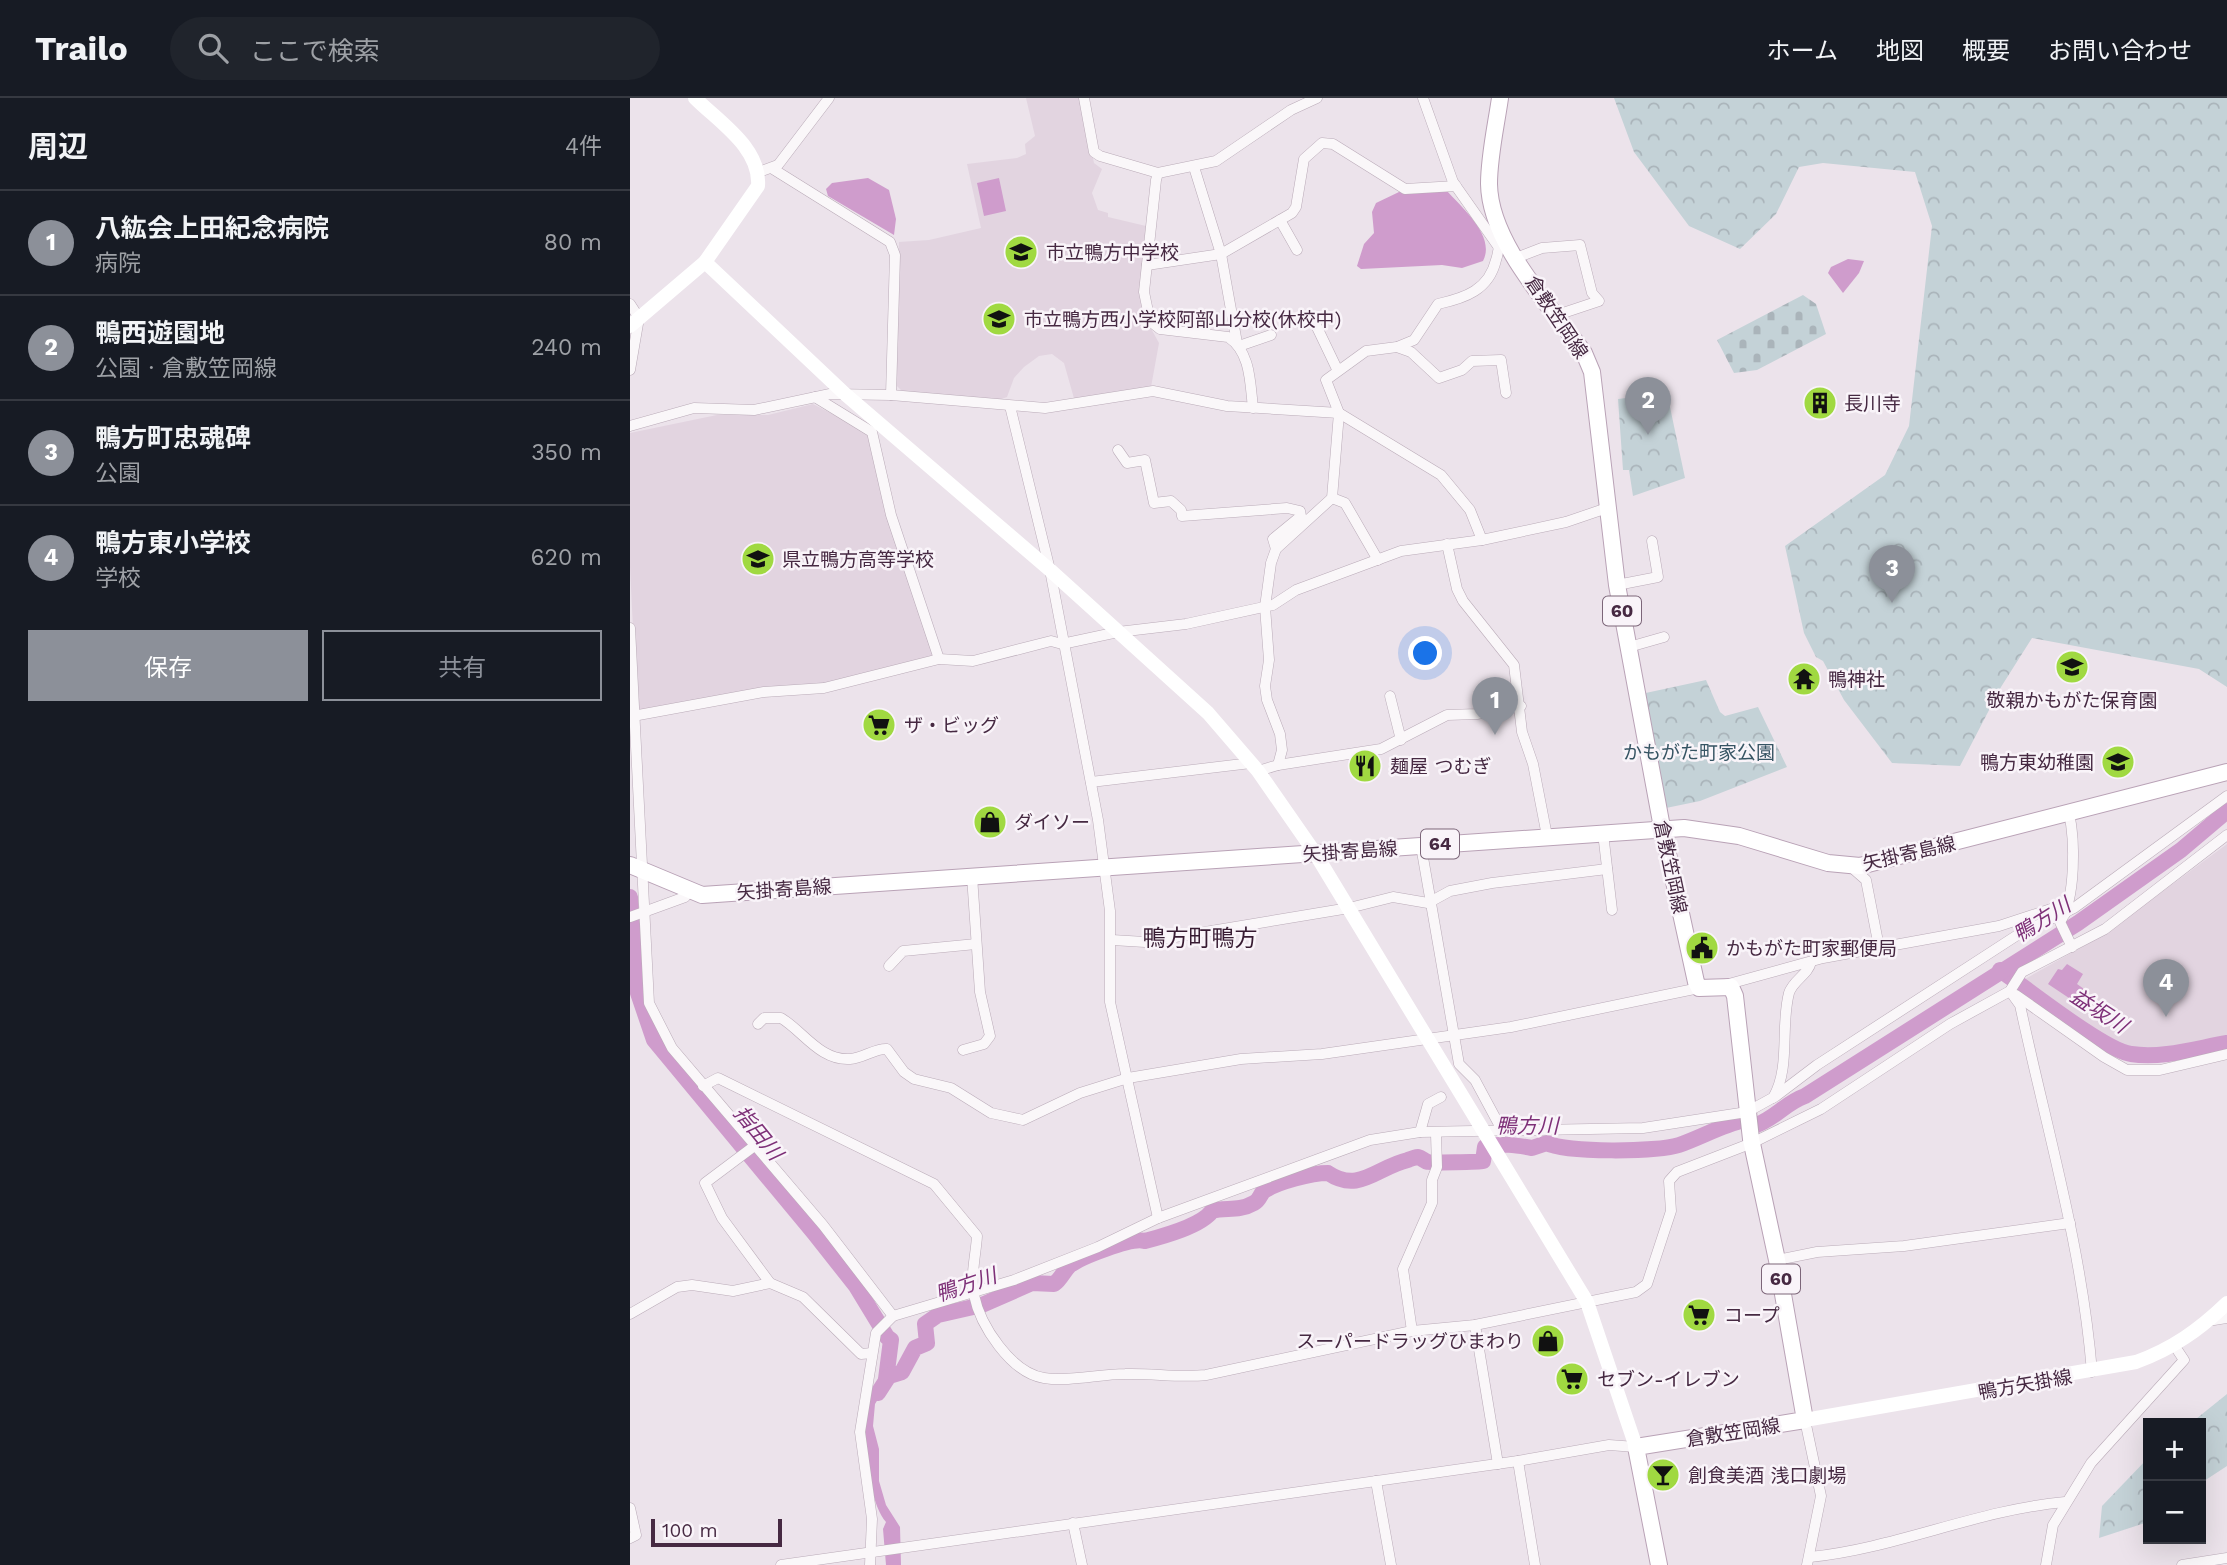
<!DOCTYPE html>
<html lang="ja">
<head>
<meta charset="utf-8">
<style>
  body { margin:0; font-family:"Work Sans","Noto Sans JP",sans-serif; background:#20242c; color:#f1f3f6 }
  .controls { position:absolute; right:21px; bottom:21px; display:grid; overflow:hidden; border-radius:0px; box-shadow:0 7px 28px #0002 }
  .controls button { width:63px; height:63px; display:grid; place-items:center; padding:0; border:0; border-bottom:2px solid #363941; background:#171b24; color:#f1f3f6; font:35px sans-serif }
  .scale { position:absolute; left:21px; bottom:18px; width:131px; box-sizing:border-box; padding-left:7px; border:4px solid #462942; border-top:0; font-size:19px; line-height:24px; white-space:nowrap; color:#462942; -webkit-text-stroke:5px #f9f4f9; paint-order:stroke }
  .you { position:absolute; left:796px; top:556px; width:24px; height:24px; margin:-18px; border:5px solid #fff; border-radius:50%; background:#1a73e8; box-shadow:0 0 0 10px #1a73e833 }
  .badge { display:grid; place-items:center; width:46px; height:46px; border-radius:50%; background:#8c9099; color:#fff; font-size:23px; font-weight:700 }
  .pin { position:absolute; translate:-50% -58px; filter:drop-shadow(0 2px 4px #0008) }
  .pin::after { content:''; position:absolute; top:37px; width:24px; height:21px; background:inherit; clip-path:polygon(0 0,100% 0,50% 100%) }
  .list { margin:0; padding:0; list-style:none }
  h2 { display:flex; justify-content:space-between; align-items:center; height:91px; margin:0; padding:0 28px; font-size:30px }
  h2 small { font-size:23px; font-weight:400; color:#9ea1a6 }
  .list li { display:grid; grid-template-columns:46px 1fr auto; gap:21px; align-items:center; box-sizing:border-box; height:105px; padding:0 28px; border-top:2px solid #363941 }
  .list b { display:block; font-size:26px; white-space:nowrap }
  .list p { margin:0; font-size:23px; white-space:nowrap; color:#9ea1a6 }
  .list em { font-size:23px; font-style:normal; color:#9ea1a6 }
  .actions { display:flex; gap:14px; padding:21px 28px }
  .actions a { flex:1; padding:16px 0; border:2px solid #8c9099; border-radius:0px; text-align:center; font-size:24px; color:#8c9099 }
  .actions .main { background:#8c9099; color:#fff }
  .icon { flex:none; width:38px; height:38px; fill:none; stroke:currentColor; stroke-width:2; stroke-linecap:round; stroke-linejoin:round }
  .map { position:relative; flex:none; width:1597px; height:1467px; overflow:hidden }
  header { display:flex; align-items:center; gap:42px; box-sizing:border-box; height:98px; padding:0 35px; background:#171b24; border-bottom:2px solid #363941 }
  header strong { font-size:33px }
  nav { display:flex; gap:38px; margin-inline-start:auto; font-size:24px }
  .search { width:490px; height:63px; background:#20242c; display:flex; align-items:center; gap:18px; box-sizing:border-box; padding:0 24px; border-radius:38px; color:#9ea1a6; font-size:26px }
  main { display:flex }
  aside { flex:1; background:#171b24 }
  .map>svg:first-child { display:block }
  .built { fill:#e2d4e0 }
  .forest { fill:url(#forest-crowns) }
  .cemetery { fill:url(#cemetery-stones) }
  .water { fill:#cf9ccc }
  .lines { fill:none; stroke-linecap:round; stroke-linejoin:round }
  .river { stroke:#cf9ccc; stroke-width:16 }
  .street-casing { stroke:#baabb8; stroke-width:11 }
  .primary-casing { stroke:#b9a2b6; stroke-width:18 }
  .street { stroke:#faf7f9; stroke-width:10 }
  .secondary { stroke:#fff; stroke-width:14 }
  .primary { stroke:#fff; stroke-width:16 }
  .labels { text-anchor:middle; stroke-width:5; stroke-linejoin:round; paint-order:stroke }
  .shield { fill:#f9f4f9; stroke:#7c6679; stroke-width:2 }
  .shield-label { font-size:18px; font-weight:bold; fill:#462942 }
  .poi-label { font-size:19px; fill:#462942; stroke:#f9f4f9; text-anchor:start }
  .street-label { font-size:19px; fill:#462942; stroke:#f9f4f9 }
  .park-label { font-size:19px; fill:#365463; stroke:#f9f4f9 }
  .water-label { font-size:21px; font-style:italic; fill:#7e3078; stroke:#f9f4f9 }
  .quarter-label { font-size:23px; fill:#371b32; stroke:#f9f4f9 }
</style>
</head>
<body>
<header>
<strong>Trailo</strong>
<div class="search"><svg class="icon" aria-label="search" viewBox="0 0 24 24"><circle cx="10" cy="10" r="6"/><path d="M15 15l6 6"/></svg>ここで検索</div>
<nav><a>ホーム</a><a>地図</a><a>概要</a><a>お問い合わせ</a></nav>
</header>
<main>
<aside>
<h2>周辺<small>4件</small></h2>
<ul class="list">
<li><span class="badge">1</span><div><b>八紘会上田紀念病院</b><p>病院</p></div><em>80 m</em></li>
<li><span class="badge">2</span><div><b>鴨西遊園地</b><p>公園 · 倉敷笠岡線</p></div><em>240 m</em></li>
<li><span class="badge">3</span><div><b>鴨方町忠魂碑</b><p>公園</p></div><em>350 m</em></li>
<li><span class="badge">4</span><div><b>鴨方東小学校</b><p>学校</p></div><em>620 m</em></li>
</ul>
<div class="actions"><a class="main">保存</a><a>共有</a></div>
</aside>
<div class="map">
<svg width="1597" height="1467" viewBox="0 0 1597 1467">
  <defs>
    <pattern id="forest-crowns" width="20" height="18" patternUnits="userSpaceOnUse" patternTransform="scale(1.75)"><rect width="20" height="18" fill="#c4d2d7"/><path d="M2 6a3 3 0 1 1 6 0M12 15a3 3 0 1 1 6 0" fill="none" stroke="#aab4ba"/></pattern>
    <pattern id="cemetery-stones" width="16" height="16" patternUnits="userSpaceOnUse" patternTransform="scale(1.75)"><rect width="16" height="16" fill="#c4d2d7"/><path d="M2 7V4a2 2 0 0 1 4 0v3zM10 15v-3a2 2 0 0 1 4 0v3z" fill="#aab4ba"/></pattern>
  </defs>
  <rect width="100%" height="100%" fill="#ece3eb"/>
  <g class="built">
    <path d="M 396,0 L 451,0 L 464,65 L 472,71 L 462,95 L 468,112 L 478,115 L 478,119 L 516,128 L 512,167 L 518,225 L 529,245 L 521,289 L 445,304 L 434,265 L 422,256 L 409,258 L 394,269 L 384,280 L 377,299 L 369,302 L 273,294 L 266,287 L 269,144 L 299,142 L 351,130 L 337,66 L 387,60 L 396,56 L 395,46 L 405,38 Z"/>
    <path d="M 183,306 L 239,335 L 304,553 L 301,559 L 207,585 L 7,614 L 0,469 L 0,335 L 87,317 L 138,317 Z"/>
    <path d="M 1597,746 L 1597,940 L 1506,959 L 1465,936 L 1395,881 L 1475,836 Z"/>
  </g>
  <g class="forest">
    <path d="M 984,0 L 1597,0 L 1597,589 L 1569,571 L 1402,540 L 1371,589 L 1330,668 L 1262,665 L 1214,602 L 1193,563 L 1186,559 L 1174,535 L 1155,448 L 1255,377 L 1279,328 L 1302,128 L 1285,74 L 1193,65 L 1169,69 L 1146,116 L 1110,151 L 1059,128 L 1004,54 Z"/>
    <path d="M 1037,295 L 1055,380 L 1003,398 L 999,372 L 993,372 L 988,301 Z"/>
    <path d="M 1076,582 L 1090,614 L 1095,618 L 1128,609 L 1157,669 L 1070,703 L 1036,710 L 1011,596 Z"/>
    <path d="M 1597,1296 L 1597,1368 L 1571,1385 L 1571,1325 L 1561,1325 Z"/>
    <path d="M 1518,1360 L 1518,1424 L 1469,1440 L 1472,1408 Z"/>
  </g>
  <path class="cemetery" d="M 1173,197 L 1186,206 L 1196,236 L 1127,272 L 1104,275 L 1087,242 Z"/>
  <g class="water">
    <path d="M 238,80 L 259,92 L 266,121 L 264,137 L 198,98 L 196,91 L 202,85 Z"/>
    <path d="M 369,80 L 376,113 L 354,118 L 347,85 Z"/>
    <path d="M 817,93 C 832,110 866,138 853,163 L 832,170 L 812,167 L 731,171 L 727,168 L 734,146 L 744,135 L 742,114 L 746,105 L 769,94 Z"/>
    <path d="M 1218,161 L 1234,163 L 1229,175 L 1213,195 L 1198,175 L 1201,169 Z"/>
    <path d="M 1437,866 L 1453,876 L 1447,886 L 1454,891 L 1445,904 L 1418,886 L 1428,871 L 1432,872 Z"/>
    <path d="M 254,1277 L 261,1280 L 245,1306 L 243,1328 L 249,1351 L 249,1383 L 256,1407 L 270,1429 L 271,1467 L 256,1467 L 253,1431 L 256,1424 C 238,1404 229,1329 240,1301 C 244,1293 250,1285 254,1277 Z"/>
  </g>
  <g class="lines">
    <g class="river">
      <path d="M 0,799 L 7,892 L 24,942 L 184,1135 L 226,1188 L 257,1239 L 261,1242 L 256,1281"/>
      <path d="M 1370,872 C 1396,890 1475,953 1501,956 C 1532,961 1567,950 1597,945"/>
      <path d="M 248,1295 L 259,1278 L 272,1274 L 285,1250 L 297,1245 L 295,1226 L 308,1217 L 352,1207 L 402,1185 L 424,1186 C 431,1181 433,1174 439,1168 C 450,1159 502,1139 515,1143 C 534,1138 571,1128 582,1113 C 596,1109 608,1114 624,1105 C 630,1102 630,1096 634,1093 C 647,1084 682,1075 698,1075 C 729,1096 747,1069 778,1062 C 779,1061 787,1059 788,1059 C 792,1060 794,1063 798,1064 C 801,1065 849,1064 853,1063 L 855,1049 C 873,1045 885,1047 902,1050 L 917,1045 C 935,1055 1028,1054 1049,1047 C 1072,1039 1092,1027 1115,1022 L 1124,1028 C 1145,1021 1155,1005 1175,998 L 1448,825 L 1551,752 L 1597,713"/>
    </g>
    <defs>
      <g id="street">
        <path d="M 454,0 L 464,54 L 470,58 L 528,75"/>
        <path d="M 793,0 L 823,84 L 868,148"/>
        <path d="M 564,69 L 591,156 L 607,245"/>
        <path d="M 143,71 L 260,144 L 265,157 L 261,297"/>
        <path d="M 129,74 L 148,67 L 199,0"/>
        <path d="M 650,122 L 667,152"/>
        <path d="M 886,160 L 912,150 L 950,147 L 962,195 L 969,203 L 927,217"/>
        <path d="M 517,167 L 591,156 L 662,115 L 666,109 L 674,61 L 692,45 L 703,46 L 775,91 L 826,88"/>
        <path d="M 0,206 L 9,220 L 0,272"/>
        <path d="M 684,223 L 707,271"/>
        <path d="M 609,248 L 641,237"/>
        <path d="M 767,249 L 781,254 L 809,280 L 832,272 L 842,263 L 871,262 L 876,295"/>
        <path d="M 185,299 L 242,334 L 261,417 L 309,561"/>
        <path d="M 380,308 L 420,472 L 468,722 L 480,813 L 480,904 L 528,1120"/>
        <path d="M 623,310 C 620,285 621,254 598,239 L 530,231 L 520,223 L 514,194 L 526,82 L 528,75 L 586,63 L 661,12 L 687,0"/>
        <path d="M 0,328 L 64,310 L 124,312 L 200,296 L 261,297 L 415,310 L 523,293 L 597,308 L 709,315 L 811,377 L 840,412 L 852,442"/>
        <path d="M 488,352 L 497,365 L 515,362 L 524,405 L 541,403 L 551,412 L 552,418 L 657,410 L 670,413 L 671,418 L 643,441 L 646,451"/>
        <path d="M 702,400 L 715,405 L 748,462"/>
        <path d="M 817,446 L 827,491 L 833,503 L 884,567 L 892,634 L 903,666 L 917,738"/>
        <path d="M 987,487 L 1028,479 L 1022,443"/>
        <path d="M 0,530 L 19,905 L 42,950 L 193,1127 L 263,1218"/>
        <path d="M 999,549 L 1034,539"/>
        <path d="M 760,598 L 771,642"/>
        <path d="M 3,618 L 134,594 L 194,590 L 309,561 L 343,563 L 421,543 L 432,546 L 488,534 L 556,526 L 643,507 L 666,492 L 771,453 L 852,442 L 936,424 L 977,410"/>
        <path d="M 648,667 L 751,651 L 817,617 L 847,616 L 891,608"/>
        <path d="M 628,673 L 648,667 L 652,652 L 650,636 L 637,602 L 635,588 L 639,562 L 635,509 L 641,465 L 646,451 L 702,400 L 709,315 L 696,282 L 736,253 L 767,249 L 784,242 L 808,206 C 835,200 859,192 866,162 C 869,154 867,149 873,142"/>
        <path d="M 461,684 L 621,665"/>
        <path d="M 1439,715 C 1445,742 1446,801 1430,824 L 1442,849"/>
        <path d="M 973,735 L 982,812"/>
        <path d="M 791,748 L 829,966 L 845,982 L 873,1034"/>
        <path d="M 1220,768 L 1236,782 L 1249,849"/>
        <path d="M 0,819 L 55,799 L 59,793"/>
        <path d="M 482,842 L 515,844 L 719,810 L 763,799 L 798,805 L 820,793 L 862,785 L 977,771"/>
        <path d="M 259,868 L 273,853 L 346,846"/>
        <path d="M 1095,887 L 1193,860 L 1369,828 L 1421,811 L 1428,810 L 1435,816"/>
        <path d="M 1380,893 L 1390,907 C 1416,1029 1452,1149 1462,1274"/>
        <path d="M 1386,897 L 1474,959 L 1497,972 L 1530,972 L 1597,956"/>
        <path d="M 128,926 L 134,920 L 151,920 C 173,933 190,963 220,961 C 234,960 245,950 257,951 L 274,974 L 284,981 L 321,990 L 361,1015 L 393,1022 L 450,995 L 498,980 L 611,961 L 692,956 L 881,929 L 1069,890"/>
        <path d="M 333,952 L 354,946 L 360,938 L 350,894 L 342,778"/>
        <path d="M 73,988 L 88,980 L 304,1086 L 347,1138 C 346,1156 340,1179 344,1197 C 350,1227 381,1275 414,1280 C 440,1284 469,1276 495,1276 C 523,1275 549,1280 576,1277 L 782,1233 L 845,1227 L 1006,1194 L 1017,1186 L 1041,1113 L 1039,1083 L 1047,1074 L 1122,1045 L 1191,1011 L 1320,926 L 1380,893 L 1392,874 L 1475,831 L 1597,737"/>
        <path d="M 1143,1000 C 1161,969 1150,929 1159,895 C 1163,882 1178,877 1181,864"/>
        <path d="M 790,1034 L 798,1006 L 811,999"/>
        <path d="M 123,1049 L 75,1085 L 92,1120 L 140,1185 L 173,1199 L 231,1256 L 242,1255"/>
        <path d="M 1147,1162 L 1187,1154 L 1274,1148 L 1440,1125"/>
        <path d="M 0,1216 L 47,1189 L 62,1187 L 103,1193 L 140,1185"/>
        <path d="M 1578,1223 L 1597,1220"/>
        <path d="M 845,1227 L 868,1366"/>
        <path d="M 782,1233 L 773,1171 L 802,1105 L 802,1082 L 807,1069 L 806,1036"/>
        <path d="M 1175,1322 L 1191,1398 L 1177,1467"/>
        <path d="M 888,1363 L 905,1467"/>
        <path d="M 746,1383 L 761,1467"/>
        <path d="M 0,1410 L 6,1437 L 0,1440"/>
        <path d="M 443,1425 L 452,1467"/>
        <path d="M 1180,1459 C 1267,1450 1347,1412 1435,1404"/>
        <path d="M 151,1467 L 888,1363 L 979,1347 L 1006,1349"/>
        <path d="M 240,1467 L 242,1421 L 230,1334 L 246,1235 L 263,1218 L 384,1182 L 468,1149 L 528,1120 L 740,1042 L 790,1034 L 1013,1030 L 1117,1014 L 1146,998 L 1187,967 L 1389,836 L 1444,810 L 1597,698"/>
        <path d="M 1416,1467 L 1423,1427 L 1461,1365 L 1554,1262 L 1544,1247"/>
        <path d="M 1552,1467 L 1597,1460"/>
      </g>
      <g id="primary">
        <path d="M 870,0 C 866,28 859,58 859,86 C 860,146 921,208 954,255 L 962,274 L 987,487 L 1031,724 L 1066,884 L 1069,890 L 1101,889 L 1105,898 L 1121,1041 L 1147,1162 L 1175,1322 L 1006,1349 L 1029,1467"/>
        <path d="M 0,767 L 72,797 L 1054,730 L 1109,738 L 1198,765 L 1230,768 L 1597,674"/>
      </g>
    </defs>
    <use href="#street" class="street-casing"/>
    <use href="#primary" class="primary-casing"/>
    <use href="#street" class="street"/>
    <g class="secondary">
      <path d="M 75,164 L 215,296 L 420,472 L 578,615 L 628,673 L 685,755 L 957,1204 L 1006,1349"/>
      <path d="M 0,228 L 75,164 L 128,88 C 131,50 89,24 65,0"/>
      <path d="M 1175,1322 L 1506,1264 C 1542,1251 1569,1232 1597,1205"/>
    </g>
    <use href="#primary" class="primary"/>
  </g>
  <defs>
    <symbol id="school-disc" viewBox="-11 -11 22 22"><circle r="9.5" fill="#a0d941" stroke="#f9f4f9"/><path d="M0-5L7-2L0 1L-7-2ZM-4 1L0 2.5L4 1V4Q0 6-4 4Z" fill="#111"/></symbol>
    <symbol id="building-disc" viewBox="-11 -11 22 22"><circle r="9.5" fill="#a0d941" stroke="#f9f4f9"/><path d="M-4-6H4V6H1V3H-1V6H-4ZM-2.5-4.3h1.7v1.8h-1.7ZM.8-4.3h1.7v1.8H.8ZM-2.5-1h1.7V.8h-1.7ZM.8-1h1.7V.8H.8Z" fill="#111"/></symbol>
    <symbol id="temple-disc" viewBox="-11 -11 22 22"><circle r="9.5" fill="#a0d941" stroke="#f9f4f9"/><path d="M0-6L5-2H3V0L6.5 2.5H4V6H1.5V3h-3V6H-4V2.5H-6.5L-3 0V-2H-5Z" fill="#111"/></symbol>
    <symbol id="supermarket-disc" viewBox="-11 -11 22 22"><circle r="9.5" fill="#a0d941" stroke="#f9f4f9"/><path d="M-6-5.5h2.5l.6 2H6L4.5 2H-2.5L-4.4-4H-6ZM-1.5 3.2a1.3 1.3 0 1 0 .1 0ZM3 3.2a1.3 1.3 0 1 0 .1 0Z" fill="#111"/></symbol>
    <symbol id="restaurant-disc" viewBox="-11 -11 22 22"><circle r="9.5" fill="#a0d941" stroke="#f9f4f9"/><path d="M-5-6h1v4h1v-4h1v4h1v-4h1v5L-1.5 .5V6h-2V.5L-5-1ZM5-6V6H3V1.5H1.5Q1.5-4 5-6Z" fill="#111"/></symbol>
    <symbol id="shop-disc" viewBox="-11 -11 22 22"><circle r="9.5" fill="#a0d941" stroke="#f9f4f9"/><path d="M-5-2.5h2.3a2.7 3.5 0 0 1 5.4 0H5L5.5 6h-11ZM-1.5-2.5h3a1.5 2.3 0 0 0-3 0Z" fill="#111"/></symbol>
    <symbol id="civic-disc" viewBox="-11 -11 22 22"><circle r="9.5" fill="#a0d941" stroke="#f9f4f9"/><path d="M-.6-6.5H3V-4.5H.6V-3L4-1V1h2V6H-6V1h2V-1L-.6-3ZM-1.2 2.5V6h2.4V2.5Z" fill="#111"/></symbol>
    <symbol id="bar-disc" viewBox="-11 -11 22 22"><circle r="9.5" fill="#a0d941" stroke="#f9f4f9"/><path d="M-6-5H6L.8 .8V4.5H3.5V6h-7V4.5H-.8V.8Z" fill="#111"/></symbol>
  </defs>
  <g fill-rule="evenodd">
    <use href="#school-disc" x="372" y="135" width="38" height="38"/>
    <use href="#school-disc" x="350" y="202" width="38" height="38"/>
    <use href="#building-disc" x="1171" y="286" width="38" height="38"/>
    <use href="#school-disc" x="109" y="442" width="38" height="38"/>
    <use href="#school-disc" x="1423" y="550" width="38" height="38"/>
    <use href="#temple-disc" x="1155" y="562" width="38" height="38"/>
    <use href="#supermarket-disc" x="230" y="608" width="38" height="38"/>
    <use href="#school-disc" x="1469" y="645" width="38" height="38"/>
    <use href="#restaurant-disc" x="716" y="649" width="38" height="38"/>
    <use href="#shop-disc" x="341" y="705" width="38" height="38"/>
    <use href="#civic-disc" x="1053" y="831" width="38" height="38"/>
    <use href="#supermarket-disc" x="1050" y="1198" width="38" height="38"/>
    <use href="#shop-disc" x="899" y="1224" width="38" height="38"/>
    <use href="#supermarket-disc" x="923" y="1262" width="38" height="38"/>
    <use href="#bar-disc" x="1014" y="1358" width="38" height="38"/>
  </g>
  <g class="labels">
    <g class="shield">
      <rect x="973" y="498.5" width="38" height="29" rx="5"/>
      <rect x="791" y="731.5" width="38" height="29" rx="5"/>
      <rect x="1132" y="1166.5" width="38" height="29" rx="5"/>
    </g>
    <g class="shield-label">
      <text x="992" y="519">60</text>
      <text x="810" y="752">64</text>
      <text x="1151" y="1187">60</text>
    </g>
    <g class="poi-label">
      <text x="416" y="161">市立鴨方中学校</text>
      <text x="394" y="228">市立鴨方西小学校阿部山分校(休校中)</text>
      <text x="1214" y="312">長川寺</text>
      <text x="152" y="468">県立鴨方高等学校</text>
      <text x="1198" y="588">鴨神社</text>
      <text x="1442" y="609" text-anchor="middle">敬親かもがた保育園</text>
      <text x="274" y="634">ザ・ビッグ</text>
      <text x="1464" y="671" text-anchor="end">鴨方東幼稚園</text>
      <text x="760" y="675">麺屋 つむぎ</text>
      <text x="384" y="731">ダイソー</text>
      <text x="1096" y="857">かもがた町家郵便局</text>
      <text x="1094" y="1224">コープ</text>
      <text x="894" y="1250" text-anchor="end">スーパードラッグひまわり</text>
      <text x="967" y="1288">セブン-イレブン</text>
      <text x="1058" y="1384">創食美酒 浅口劇場</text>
    </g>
    <g class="street-label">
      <text transform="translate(927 219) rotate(56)" y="7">倉敷笠岡線</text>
      <text transform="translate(720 753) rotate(-4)" y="7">矢掛寄島線</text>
      <text transform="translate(1279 755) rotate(-13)" y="7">矢掛寄島線</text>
      <text transform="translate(1041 769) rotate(78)" y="7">倉敷笠岡線</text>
      <text transform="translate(154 791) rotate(-4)" y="7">矢掛寄島線</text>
      <text transform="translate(1395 1286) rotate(-10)" y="7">鴨方矢掛線</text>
      <text transform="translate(1103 1334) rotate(-9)" y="7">倉敷笠岡線</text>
    </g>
    <g class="park-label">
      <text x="1069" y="661">かもがた町家公園</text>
    </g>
    <g class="water-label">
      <text transform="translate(1412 822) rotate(-32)" y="7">鴨方川</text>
      <text transform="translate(1469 913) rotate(33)" y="7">益坂川</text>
      <text x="897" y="1035">鴨方川</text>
      <text transform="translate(128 1035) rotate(51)" y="7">指田川</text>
      <text transform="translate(336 1187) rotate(-19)" y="7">鴨方川</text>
    </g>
    <g class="quarter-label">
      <text x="570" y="848">鴨方町鴨方</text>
    </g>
  </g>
</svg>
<div class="controls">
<button>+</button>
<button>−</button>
</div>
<div class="scale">100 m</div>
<div class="you"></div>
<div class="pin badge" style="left:865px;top:637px">1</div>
<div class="pin badge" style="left:1018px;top:337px">2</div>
<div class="pin badge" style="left:1262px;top:505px">3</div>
<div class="pin badge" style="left:1536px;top:919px">4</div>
</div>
</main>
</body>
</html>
